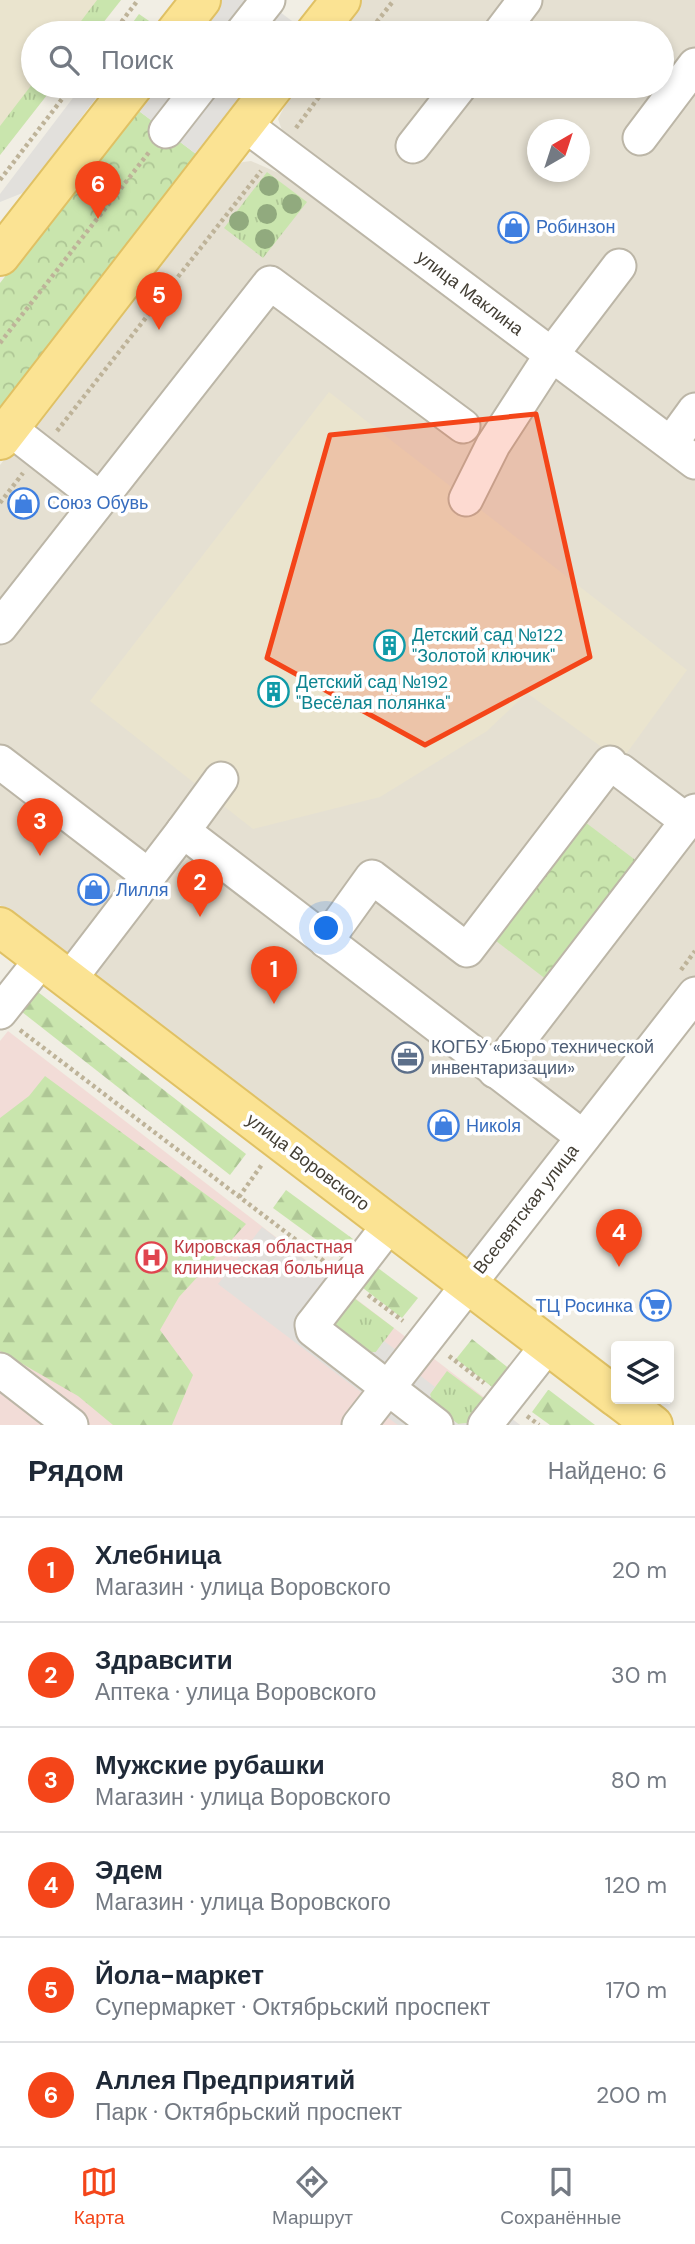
<!DOCTYPE html>
<html lang="ru">
<head>
<meta charset="utf-8">
<style>
  body { margin:0; font-family:"DM Sans",sans-serif; background:#f2f2f3; color:#1f2937 }
  .controls { position:absolute; right:21px; bottom:21px; display:grid; overflow:hidden; border-radius:7px; box-shadow:0 4px 10px #0003 }
  .controls button { width:63px; height:63px; display:grid; place-items:center; padding:0; border:0; border-bottom:2px solid #e0e1e3; background:#fff; color:#1f2937; font:35px sans-serif }
  .compass { position:absolute; left:527px; top:119px; width:63px; height:63px; border-radius:50%; background:#fff; box-shadow:0 4px 10px #0003; rotate:39deg }
  .you { position:absolute; left:327px; top:929px; width:24px; height:24px; margin:-18px; border:5px solid #fff; border-radius:50%; background:#1a73e8; box-shadow:0 0 0 10px #1a73e833 }
  .badge { display:grid; place-items:center; width:46px; height:46px; border-radius:50%; background:#f44519; color:#fff; font-size:23px; font-weight:700 }
  .pin { position:absolute; translate:-50% -58px; filter:drop-shadow(0 2px 4px #0008) }
  .pin::after { content:''; position:absolute; top:37px; width:24px; height:21px; background:inherit; clip-path:polygon(0 0,100% 0,50% 100%) }
  .list { margin:0; padding:0; list-style:none }
  h2 { display:flex; justify-content:space-between; align-items:center; height:91px; margin:0; padding:0 28px; font-size:30px }
  h2 small { font-size:23px; font-weight:400; color:#747a83 }
  .list li { display:grid; grid-template-columns:46px 1fr auto; gap:21px; align-items:center; box-sizing:border-box; height:105px; padding:0 28px; border-top:2px solid #e0e1e3 }
  .list b { display:block; font-size:26px; white-space:nowrap }
  .list p { margin:0; font-size:23px; white-space:nowrap; color:#747a83 }
  .list em { font-size:23px; font-style:normal; color:#747a83 }
  .icon { flex:none; width:38px; height:38px; fill:none; stroke:currentColor; stroke-width:2; stroke-linecap:round; stroke-linejoin:round }
  .map { position:relative; flex:none; width:695px; height:1425px; overflow:hidden }
  .search { position:absolute; background:#fff; box-shadow:0 4px 10px #0003; left:21px; right:21px; top:21px; height:77px; display:flex; align-items:center; gap:18px; box-sizing:border-box; padding:0 24px; border-radius:38px; color:#747a83; font-size:26px }
  .sheet { height:721px; background:#fff }
  nav { display:flex; justify-content:space-around; align-items:center; box-sizing:border-box; height:98px; border-top:2px solid #e0e1e3; background:#fff; font-size:19px; color:#747a83 }
  nav a { display:grid; justify-items:center; gap:4px }
  nav .on { color:#f44519 }
  .map>svg:first-child { display:block }
  .residential { fill:#e5e0d2; fill-rule:evenodd }
  .education { fill:#eae4ce }
  .medical { fill:#f2dcd7 }
  .grass { fill:url(#grass-tufts) }
  .forest { fill:url(#forest-firs) }
  .park { fill:url(#park-crowns) }
  .parking { fill:#e2e0dc }
  .lines { fill:none; stroke-linecap:round; stroke-linejoin:round }
  .minor-casing { stroke:#bcb6a7; stroke-width:37 }
  .major-casing { stroke:#e0c164; stroke-width:42 }
  .path { stroke:#beb399; stroke-width:4.5; stroke-dasharray:3.5 3.5; stroke-linecap:butt }
  .minor { stroke:#fff; stroke-width:33 }
  .major { stroke:#fbe393; stroke-width:38 }
  .tree { fill:#91aa7e }
  .marked { fill:#f44519; fill-opacity:0.2; stroke:#f44519; stroke-width:5; stroke-linejoin:round }
  .labels { text-anchor:middle; stroke-width:7; stroke-linejoin:round; paint-order:stroke }
  .shop-label { font-size:18px; fill:#366cbe; stroke:#fff; text-anchor:start }
  .street-label { font-size:18px; fill:#433e34; stroke:#fff }
  .culture-label { font-size:18px; fill:#0d838f; stroke:#fff; text-anchor:start }
  .service-label { font-size:18px; fill:#4e5e75; stroke:#fff; text-anchor:start }
  .health-label { font-size:18px; fill:#be3a42; stroke:#fff; text-anchor:start }
</style>
</head>
<body>
<div class="map">
<svg width="695" height="1425" viewBox="0 0 695 1425">
  <defs>
    <pattern id="grass-tufts" width="24" height="20" patternUnits="userSpaceOnUse" patternTransform="scale(1.75)"><rect width="24" height="20" fill="#c9e5ad"/><path d="M3 7l-1-3M5 7V3M7 7l1-3M15 17l-1-3M17 17v-4M19 17l1-3" fill="none" stroke="#aec695"/></pattern>
    <pattern id="forest-firs" width="22" height="20" patternUnits="userSpaceOnUse" patternTransform="scale(1.75)"><rect width="22" height="20" fill="#c9e5ad"/><path d="M5 1l3.5 6h-7zM16 11l3.5 6h-7z" fill="#aec695"/></pattern>
    <pattern id="park-crowns" width="20" height="18" patternUnits="userSpaceOnUse" patternTransform="scale(1.75)"><rect width="20" height="18" fill="#c9e5ad"/><path d="M2 6a3 3 0 1 1 6 0M12 15a3 3 0 1 1 6 0" fill="none" stroke="#aec695"/></pattern>
  </defs>
  <rect width="100%" height="100%" fill="#f1eee4"/>
  <g class="residential">
    <path d="M 362,0 L 695,0 L 695,454 L 287,144 L 278,119 L 295,86 L 662,86 L 662,33 L 336,33 ZM 538,130 L 580,130 L 580,172 L 538,172 Z"/>
    <path d="M 251,161 L 290,178 L 695,481 L 695,979 L 490,1247 L 466,1259 L 436,1242 L 0,905 L 0,465 L 234,167 L 243,162 Z"/>
  </g>
  <g class="education">
    <path d="M 0,0 L 121,0 L 95,33 L 33,33 L 33,86 L 54,86 L 0,155 Z"/>
    <path d="M 329,392 L 687,670 L 621,761 L 527,693 L 487,731 L 380,797 L 253,829 L 90,701 Z"/>
  </g>
  <path class="medical" d="M 8,1031 L 520,1425 L 0,1425 L 0,1041 Z"/>
  <g class="grass">
    <path d="M 97,0 L 121,0 L 95,33 L 72,33 Z"/>
    <path d="M 33,83 L 33,86 L 54,86 L 0,155 L 0,126 Z"/>
    <path d="M 267,172 L 307,202 L 263,258 L 224,228 Z"/>
    <path d="M 350,1295 L 394,1328 L 376,1352 L 367,1353 L 333,1329 L 332,1319 Z"/>
    <path d="M 447,1371 L 486,1400 L 469,1423 L 458,1424 L 432,1405 L 430,1394 Z"/>
  </g>
  <g class="forest">
    <path d="M 139,14 L 152,23 L 144,33 L 125,33 Z"/>
    <path d="M 38,992 L 246,1154 L 230,1175 L 22,1012 Z"/>
    <path d="M 45,1076 L 246,1224 L 179,1297 L 160,1330 L 193,1375 L 172,1425 L 113,1425 L 78,1396 L 0,1351 L 0,1118 L 29,1096 Z"/>
    <path d="M 286,1190 L 353,1239 L 340,1257 L 273,1208 Z"/>
    <path d="M 378,1268 L 418,1298 L 402,1318 L 363,1288 Z"/>
    <path d="M 472,1339 L 511,1370 L 496,1390 L 456,1359 Z"/>
    <path d="M 548,1390 L 549,1390 L 595,1425 L 550,1425 L 532,1412 Z"/>
  </g>
  <g class="park">
    <path d="M 135,108 L 196,154 L 0,407 L 0,283 Z"/>
    <path d="M 577,816 L 638,862 L 547,980 L 487,934 Z"/>
  </g>
  <g class="parking">
    <path d="M 219,0 L 264,0 L 296,24 L 289,33 L 193,33 Z"/>
    <path d="M 82,86 L 105,86 L 25,192 L 0,202 L 0,194 Z"/>
    <path d="M 153,86 L 249,86 L 196,154 L 135,108 Z"/>
    <path d="M 262,1227 L 341,1288 L 332,1319 L 333,1329 L 367,1353 L 376,1352 L 384,1341 L 404,1356 L 370,1399 L 218,1284 Z"/>
    <path d="M 413,1370 L 435,1387 L 430,1394 L 432,1405 L 458,1424 L 469,1423 L 486,1399 L 520,1425 L 398,1425 L 380,1412 Z"/>
  </g>
  <g class="lines">
    <defs>
      <g id="minor">
        <path d="M 242,33 L 268,0"/>
        <path d="M 500,33 L 525,0"/>
        <path d="M 244,124 L 695,462"/>
        <path d="M 166,131 L 201,86"/>
        <path d="M 640,138 L 695,65"/>
        <path d="M 413,146 L 460,86"/>
        <path d="M 9,428 L 100,499"/>
        <path d="M 671,443 L 695,410"/>
        <path d="M 466,499 L 493,445 L 552,354 L 619,266"/>
        <path d="M 0,627 L 270,283 L 463,426"/>
        <path d="M 0,762 L 149,876"/>
        <path d="M 621,771 L 687,821"/>
        <path d="M 183,831 L 221,779"/>
        <path d="M 326,941 L 372,877 L 467,950 L 610,763"/>
        <path d="M 69,980 L 183,831 L 583,1137"/>
        <path d="M 0,1012 L 42,959"/>
        <path d="M 495,1071 L 695,811"/>
        <path d="M 390,1224 L 316,1320 L 312,1325 L 313,1330 L 436,1425"/>
        <path d="M 0,1370 L 71,1425"/>
        <path d="M 359,1425 L 695,994"/>
        <path d="M 485,1425 L 548,1345"/>
      </g>
      <g id="major">
        <path d="M 175,33 L 201,0"/>
        <path d="M 315,33 L 341,0"/>
        <path d="M 0,256 L 133,86"/>
        <path d="M 0,440 L 274,86"/>
        <path d="M 0,927 L 616,1397"/>
        <path d="M 619,1399 L 653,1425"/>
      </g>
    </defs>
    <use href="#minor" class="minor-casing"/>
    <use href="#major" class="major-casing"/>
    <g class="path">
      <path d="M 113,33 L 138,0"/>
      <path d="M 368,33 L 394,0"/>
      <path d="M 296,128 L 327,86"/>
      <path d="M 0,180 L 72,86"/>
      <path d="M 0,343 L 150,151"/>
      <path d="M 57,431 L 261,171"/>
      <path d="M 0,503 L 23,473"/>
      <path d="M 681,970 L 695,951"/>
      <path d="M 20,1030 L 325,1262"/>
      <path d="M 239,1197 L 263,1163"/>
      <path d="M 368,1295 L 403,1321"/>
      <path d="M 449,1356 L 484,1383"/>
      <path d="M 527,1416 L 539,1425"/>
    </g>
    <use href="#minor" class="minor"/>
    <use href="#major" class="major"/>
  </g>
  <g class="tree">
    <circle cx="269" cy="186" r="10"/>
    <circle cx="292" cy="204" r="10"/>
    <circle cx="267" cy="214" r="10"/>
    <circle cx="239" cy="221" r="10"/>
    <circle cx="265" cy="239" r="10"/>
  </g>
  <path class="marked" d="M 536,414 L 590,657 L 425,745 L 267,658 L 330,435 Z"/>
  <defs>
    <symbol id="shop-ring" viewBox="-11 -11 22 22"><circle r="9.5" fill="#fff" stroke="#3f7fe0" stroke-width="1.5"/><path d="M-5-2.5h2.3a2.7 3.5 0 0 1 5.4 0H5L5.5 6h-11ZM-1.5-2.5h3a1.5 2.3 0 0 0-3 0Z" fill="#3f7fe0"/></symbol>
    <symbol id="building-ring" viewBox="-11 -11 22 22"><circle r="9.5" fill="#fff" stroke="#0f9aa8" stroke-width="1.5"/><path d="M-4-6H4V6H1V3H-1V6H-4ZM-2.5-4.3h1.7v1.8h-1.7ZM.8-4.3h1.7v1.8H.8ZM-2.5-1h1.7V.8h-1.7ZM.8-1h1.7V.8H.8Z" fill="#0f9aa8"/></symbol>
    <symbol id="office-ring" viewBox="-11 -11 22 22"><circle r="9.5" fill="#fff" stroke="#5c6f8a" stroke-width="1.5"/><path d="M-6-3h4V-5.5h4V-3h4V5H-6ZM-1-4.5V-3h2v-1.5ZM-6 0V1H6V0Z" fill="#5c6f8a"/></symbol>
    <symbol id="hospital-ring" viewBox="-11 -11 22 22"><circle r="9.5" fill="#fff" stroke="#e0444e" stroke-width="1.5"/><path d="M-5-5h3v3.5h4V-5h3V5h-3V1.5h-4V5h-3Z" fill="#e0444e"/></symbol>
    <symbol id="supermarket-ring" viewBox="-11 -11 22 22"><circle r="9.5" fill="#fff" stroke="#3f7fe0" stroke-width="1.5"/><path d="M-6-5.5h2.5l.6 2H6L4.5 2H-2.5L-4.4-4H-6ZM-1.5 3.2a1.3 1.3 0 1 0 .1 0ZM3 3.2a1.3 1.3 0 1 0 .1 0Z" fill="#3f7fe0"/></symbol>
  </defs>
  <g fill-rule="evenodd">
    <use href="#shop-ring" x="496" y="210" width="35" height="35"/>
    <use href="#shop-ring" x="6" y="486" width="35" height="35"/>
    <use href="#building-ring" x="372" y="628" width="35" height="35"/>
    <use href="#building-ring" x="256" y="674" width="35" height="35"/>
    <use href="#shop-ring" x="76" y="872" width="35" height="35"/>
    <use href="#office-ring" x="390" y="1040" width="35" height="35"/>
    <use href="#shop-ring" x="426" y="1108" width="35" height="35"/>
    <use href="#hospital-ring" x="134" y="1240" width="35" height="35"/>
    <use href="#supermarket-ring" x="638" y="1288" width="35" height="35"/>
  </g>
  <g class="labels">
    <g class="shop-label">
      <text x="536" y="233">Робинзон</text>
      <text x="47" y="509">Союз Обувь</text>
      <text x="116" y="896">Лилля</text>
      <text x="466" y="1132">Никоlя</text>
      <text x="633" y="1312" text-anchor="end">ТЦ Росинка</text>
    </g>
    <g class="street-label">
      <text transform="translate(470 293) rotate(37)" y="6">улица Маклина</text>
      <text transform="translate(308 1162) rotate(37)" y="6">улица Воровского</text>
      <text transform="translate(526 1209) rotate(-52)" y="6">Всесвятская улица</text>
    </g>
    <g class="culture-label">
      <text x="412" y="641">Детский сад №122<tspan x="412" dy="21">"Золотой ключик"</tspan></text>
      <text x="296" y="688">Детский сад №192<tspan x="296" dy="21">"Весёлая полянка"</tspan></text>
    </g>
    <g class="service-label">
      <text x="431" y="1053">КОГБУ «Бюро технической<tspan x="431" dy="21">инвентаризации»</tspan></text>
    </g>
    <g class="health-label">
      <text x="174" y="1253">Кировская областная<tspan x="174" dy="21">клиническая больница</tspan></text>
    </g>
  </g>
</svg>
<div class="controls">
<button><svg class="icon" aria-label="layers" viewBox="0 0 24 24"><path d="M12 4l9 5-9 5-9-5zM3 14l9 5 9-5"/></svg></button>
</div>
<svg class="compass" viewBox="-18 -18 36 36"><path d="M0-13l5 13h-10z" fill="#e53935"/><path d="M0 13l5-13h-10z" fill="#747a83"/></svg>
<div class="you"></div>
<div class="pin badge" style="left:274px;top:1004px">1</div>
<div class="pin badge" style="left:200px;top:917px">2</div>
<div class="pin badge" style="left:40px;top:856px">3</div>
<div class="pin badge" style="left:619px;top:1267px">4</div>
<div class="pin badge" style="left:159px;top:330px">5</div>
<div class="pin badge" style="left:98px;top:219px">6</div>
<div class="search"><svg class="icon" aria-label="search" viewBox="0 0 24 24"><circle cx="10" cy="10" r="6"/><path d="M15 15l6 6"/></svg>Поиск</div>
</div>
<section class="sheet">
<h2>Рядом<small>Найдено: 6</small></h2>
<ul class="list">
<li><span class="badge">1</span><div><b>Хлебница</b><p>Магазин · улица Воровского</p></div><em>20 m</em></li>
<li><span class="badge">2</span><div><b>Здравсити</b><p>Аптека · улица Воровского</p></div><em>30 m</em></li>
<li><span class="badge">3</span><div><b>Мужские рубашки</b><p>Магазин · улица Воровского</p></div><em>80 m</em></li>
<li><span class="badge">4</span><div><b>Эдем</b><p>Магазин · улица Воровского</p></div><em>120 m</em></li>
<li><span class="badge">5</span><div><b>Йола-маркет</b><p>Супермаркет · Октябрьский проспект</p></div><em>170 m</em></li>
<li><span class="badge">6</span><div><b>Аллея Предприятий</b><p>Парк · Октябрьский проспект</p></div><em>200 m</em></li>
</ul>
</section>
<nav>
<a class="on"><svg class="icon" aria-label="map" viewBox="0 0 24 24"><path d="M3 6l6-2 6 2 6-2v14l-6 2-6-2-6 2zM9 4v14M15 6v14"/></svg>Карта</a>
<a><svg class="icon" aria-label="directions" viewBox="0 0 24 24"><path d="M12 3l9 9-9 9-9-9zM9 14v-3h6M13 9l2 2-2 2"/></svg>Маршрут</a>
<a><svg class="icon" aria-label="saved" viewBox="0 0 24 24"><path d="M7 4h10v16l-5-4-5 4z"/></svg>Сохранённые</a>
</nav>
</body>
</html>
